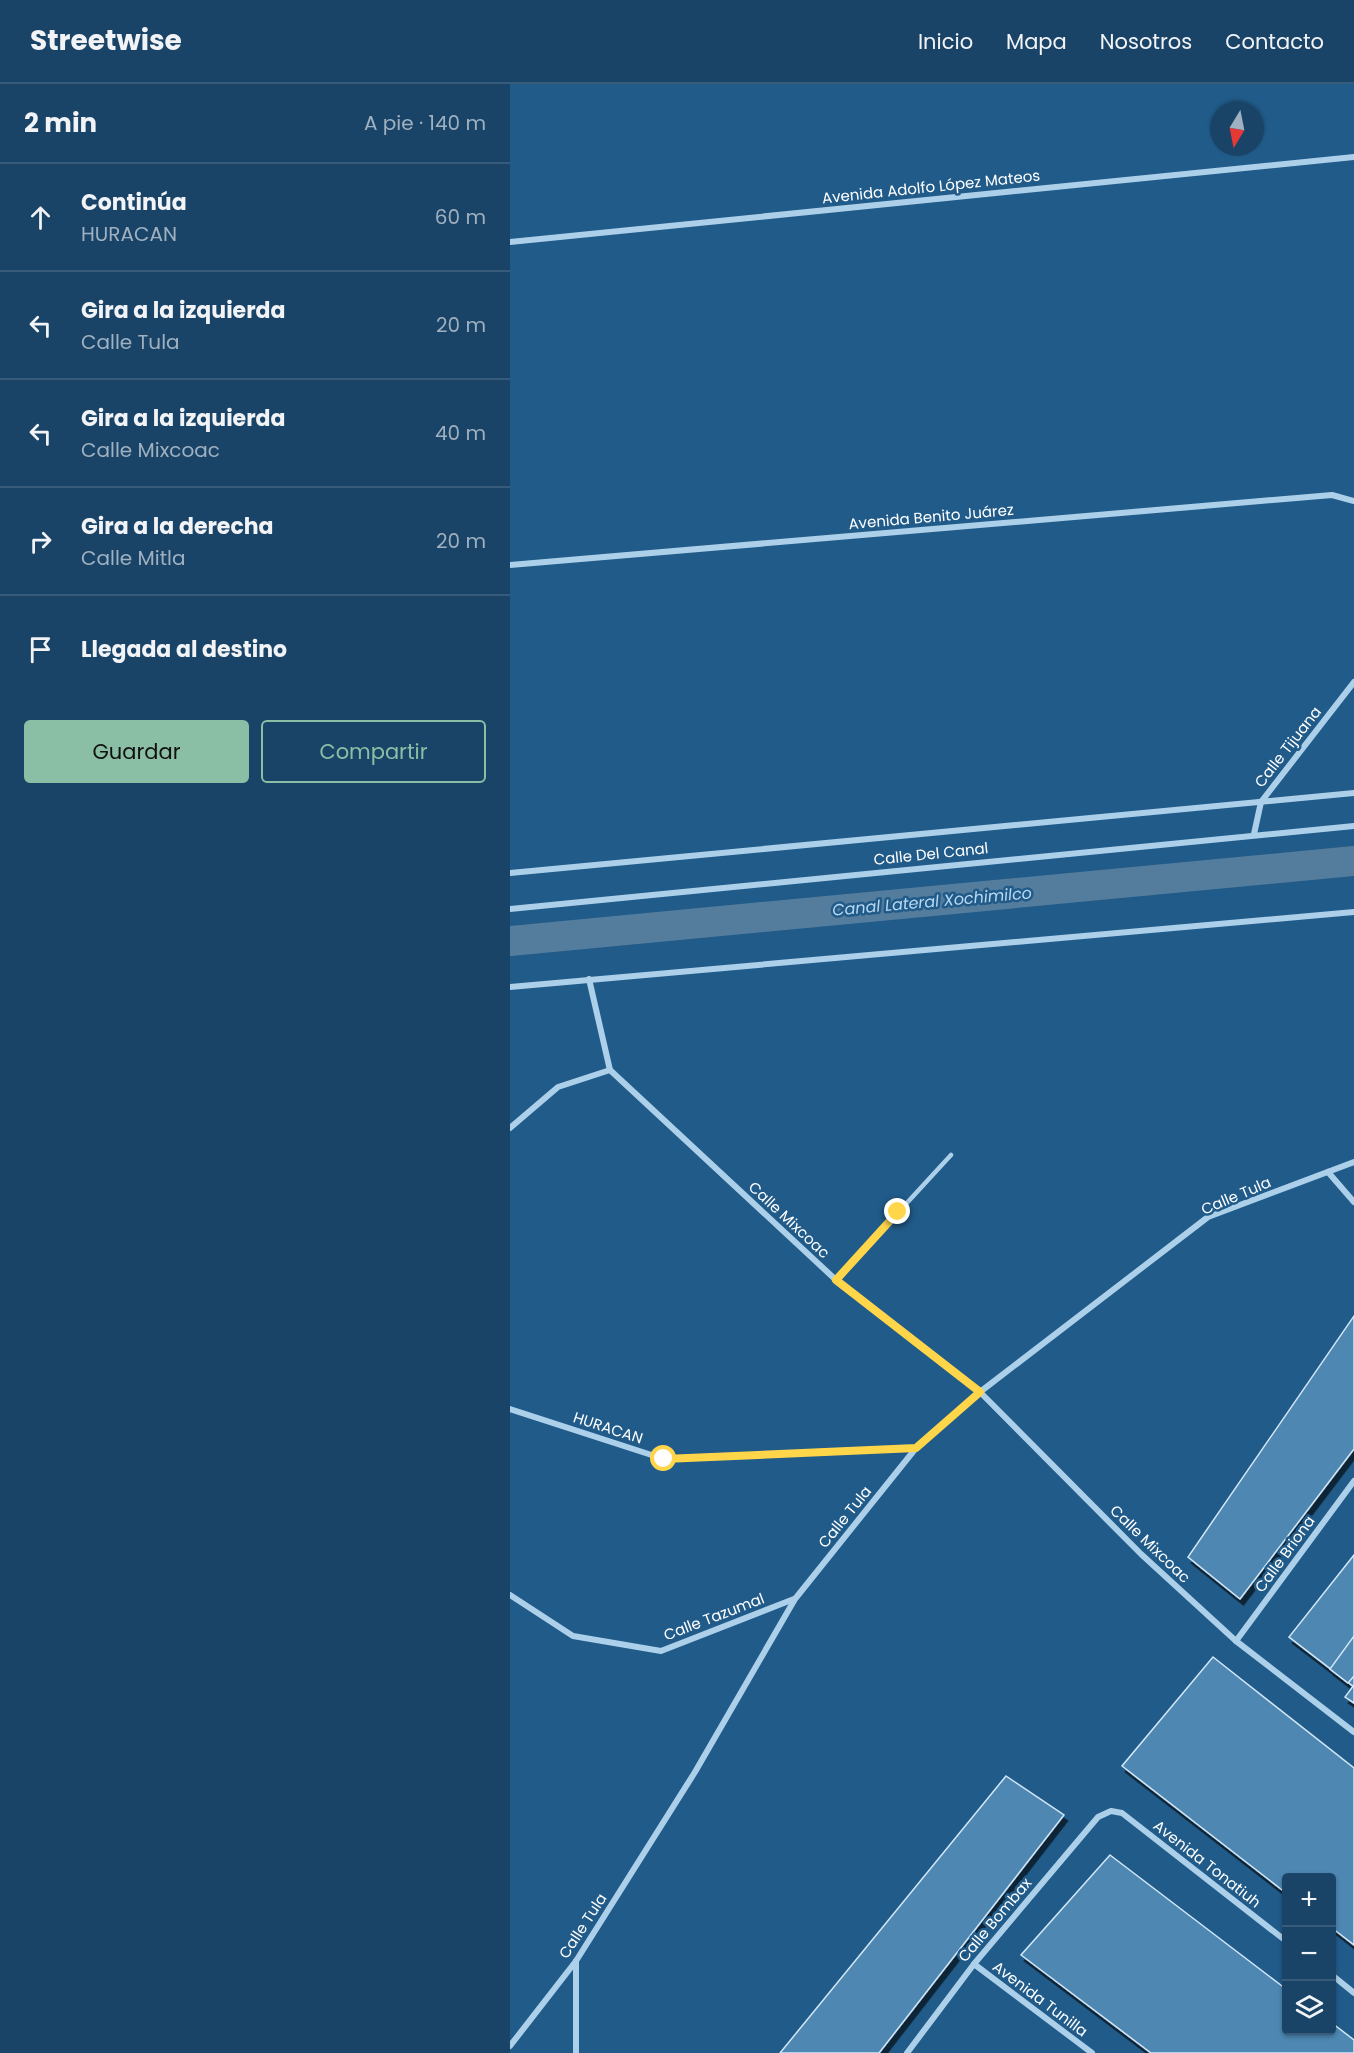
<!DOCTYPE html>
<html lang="es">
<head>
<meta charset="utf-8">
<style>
  body { margin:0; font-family:Poppins,sans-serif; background:#264e70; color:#f1f3f6 }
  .controls { position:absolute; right:18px; bottom:18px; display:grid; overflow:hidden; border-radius:6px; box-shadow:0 2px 4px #0004 }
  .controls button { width:54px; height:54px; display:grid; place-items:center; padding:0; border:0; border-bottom:2px solid #375c7b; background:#194467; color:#f1f3f6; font:30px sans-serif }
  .compass { position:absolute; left:700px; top:18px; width:54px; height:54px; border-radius:50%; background:#194467; box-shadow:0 2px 4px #0004; rotate:190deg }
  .stop { position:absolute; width:18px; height:18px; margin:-14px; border:4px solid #ffd54a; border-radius:50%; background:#fff }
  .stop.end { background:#ffd54a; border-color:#fff; box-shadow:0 2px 6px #0008 }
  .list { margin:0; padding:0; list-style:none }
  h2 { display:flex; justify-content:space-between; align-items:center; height:78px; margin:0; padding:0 24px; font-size:26px }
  h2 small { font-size:20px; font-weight:400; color:#9fb0c0 }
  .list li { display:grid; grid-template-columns:39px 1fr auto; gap:18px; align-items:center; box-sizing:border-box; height:108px; padding:0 24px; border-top:2px solid #375c7b }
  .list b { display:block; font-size:22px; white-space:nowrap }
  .list p { margin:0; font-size:20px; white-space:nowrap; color:#9fb0c0 }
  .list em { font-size:20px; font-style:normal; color:#9fb0c0 }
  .actions { display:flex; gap:12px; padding:18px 24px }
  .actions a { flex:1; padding:14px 0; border:2px solid #8abfa5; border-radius:6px; text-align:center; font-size:21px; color:#8abfa5 }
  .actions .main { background:#8abfa5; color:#111 }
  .icon { flex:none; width:33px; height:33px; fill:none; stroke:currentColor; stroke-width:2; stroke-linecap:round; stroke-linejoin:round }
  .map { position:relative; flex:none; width:844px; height:1969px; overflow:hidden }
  header { display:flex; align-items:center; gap:36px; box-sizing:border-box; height:84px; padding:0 30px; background:#194467; border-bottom:2px solid #375c7b }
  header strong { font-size:28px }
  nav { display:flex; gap:33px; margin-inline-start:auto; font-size:21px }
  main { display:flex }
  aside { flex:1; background:#194467 }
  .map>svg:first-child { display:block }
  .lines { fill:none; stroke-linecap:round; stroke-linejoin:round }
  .canal { stroke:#547c9c; stroke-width:30 }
  .building { fill:#4e87b2; stroke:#d2e7f8; stroke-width:1.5; filter:url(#shadow) }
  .service { stroke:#add0ea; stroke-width:4.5 }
  .minor { stroke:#add0ea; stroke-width:6 }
  .route { stroke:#ffd54a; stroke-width:8 }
  .labels { text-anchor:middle; stroke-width:5; stroke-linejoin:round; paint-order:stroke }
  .street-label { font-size:15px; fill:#fff; stroke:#215b89 }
  .water-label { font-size:16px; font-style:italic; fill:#b9d9f2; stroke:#215b89 }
</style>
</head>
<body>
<header>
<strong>Streetwise</strong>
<nav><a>Inicio</a><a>Mapa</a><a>Nosotros</a><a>Contacto</a></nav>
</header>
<main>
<aside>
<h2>2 min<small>A pie · 140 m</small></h2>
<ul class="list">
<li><svg class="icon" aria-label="ahead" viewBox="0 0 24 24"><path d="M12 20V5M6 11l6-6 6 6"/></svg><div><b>Continúa</b><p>HURACAN</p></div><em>60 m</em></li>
<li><svg class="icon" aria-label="left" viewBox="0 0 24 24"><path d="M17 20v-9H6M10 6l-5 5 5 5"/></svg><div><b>Gira a la izquierda</b><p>Calle Tula</p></div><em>20 m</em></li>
<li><svg class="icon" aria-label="left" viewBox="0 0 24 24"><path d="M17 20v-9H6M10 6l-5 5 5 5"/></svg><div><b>Gira a la izquierda</b><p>Calle Mixcoac</p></div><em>40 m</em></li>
<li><svg class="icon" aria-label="right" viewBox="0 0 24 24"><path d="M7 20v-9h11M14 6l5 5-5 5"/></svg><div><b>Gira a la derecha</b><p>Calle Mitla</p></div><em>20 m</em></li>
<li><svg class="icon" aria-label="arrive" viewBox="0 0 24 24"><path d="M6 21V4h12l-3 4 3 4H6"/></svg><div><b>Llegada al destino</b></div></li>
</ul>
<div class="actions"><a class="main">Guardar</a><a>Compartir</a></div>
</aside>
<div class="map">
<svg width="844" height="1969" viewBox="0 0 844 1969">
  <defs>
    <filter id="shadow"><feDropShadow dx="3.5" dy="6" stdDeviation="0" flood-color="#0009"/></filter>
  </defs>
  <rect width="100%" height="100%" fill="#215b89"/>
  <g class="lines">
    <path class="canal" d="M 0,857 L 844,777"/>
  </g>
  <g class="building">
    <path d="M 844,1232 L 844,1365 L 730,1515 L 678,1473 Z"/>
    <path d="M 844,1471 L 844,1603 L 779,1553 Z"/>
    <path d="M 844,1552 L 844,1592 L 838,1599 L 820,1585 Z"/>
    <path d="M 703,1573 L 844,1684 L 844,1861 L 822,1844 L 822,1794 L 776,1794 L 776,1809 L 612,1682 Z"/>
    <path d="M 844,1601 L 844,1619 L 835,1613 Z"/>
    <path d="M 496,1692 L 554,1731 L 369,1969 L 270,1969 Z"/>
    <path d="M 600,1771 L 776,1905 L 776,1946 L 822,1946 L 822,1939 L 844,1956 L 844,1969 L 641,1969 L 511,1871 Z"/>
  </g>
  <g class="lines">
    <path class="service" d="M 326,1196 L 441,1071"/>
    <g class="minor">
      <path d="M 0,158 L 844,73"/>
      <path d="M 0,481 L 822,411 L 844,417"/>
      <path d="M 744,750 L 751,718 L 844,598"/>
      <path d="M 0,789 L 844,709"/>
      <path d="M 0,825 L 844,742"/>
      <path d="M 79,895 L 100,986 L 326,1196 L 470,1308 L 631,1470 L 726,1557 L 844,1648"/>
      <path d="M 0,903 L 844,828"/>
      <path d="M 0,1044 L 48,1003 L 100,986"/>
      <path d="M 818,1088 L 844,1118"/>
      <path d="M 0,1325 L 154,1375 L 406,1364"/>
      <path d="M 0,1511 L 63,1552 L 151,1567 L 284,1515"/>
      <path d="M 726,1557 L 844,1397"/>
      <path d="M 464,1880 L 582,1969"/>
      <path d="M 822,1891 L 844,1909"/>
      <path d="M 0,1962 L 66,1877 L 185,1688 L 285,1515 L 406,1364 L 470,1308 L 698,1133 L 844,1078"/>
      <path d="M 66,1969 L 66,1877"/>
      <path d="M 397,1969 L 464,1880 L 588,1733 L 601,1727 L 612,1729 L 776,1857"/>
    </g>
  </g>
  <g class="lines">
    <path class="route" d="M 154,1375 L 406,1364 L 470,1308 L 326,1196 L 388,1128"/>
  </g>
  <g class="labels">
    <g class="street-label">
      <text transform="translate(421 103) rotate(-6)" y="5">Avenida Adolfo López Mateos</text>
      <text transform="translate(421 433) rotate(-5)" y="5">Avenida Benito Juárez</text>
      <text transform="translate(778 663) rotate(-52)" y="5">Calle Tijuana</text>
      <text transform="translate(421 770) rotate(-6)" y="5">Calle Del Canal</text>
      <text transform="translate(726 1112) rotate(-23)" y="5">Calle Tula</text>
      <text transform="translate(279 1136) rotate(43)" y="5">Calle Mixcoac</text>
      <text transform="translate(98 1344) rotate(18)" y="5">HURACAN</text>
      <text transform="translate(335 1433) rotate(-51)" y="5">Calle Tula</text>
      <text transform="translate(640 1460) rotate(44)" y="5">Calle Mixcoac</text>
      <text transform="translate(775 1470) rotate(-54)" y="5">Calle Briona</text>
      <text transform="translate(204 1533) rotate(-21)" y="5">Calle Tazumal</text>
      <text transform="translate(697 1780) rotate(38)" y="5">Avenida Tonatiuh</text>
      <text transform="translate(485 1836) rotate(-50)" y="5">Calle Bombax</text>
      <text transform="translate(73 1842) rotate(-57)" y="5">Calle Tula</text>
      <text transform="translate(530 1915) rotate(37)" y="5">Avenida Tunilla</text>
    </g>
    <g class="water-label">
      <text transform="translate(422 817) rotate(-5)" y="6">Canal Lateral Xochimilco</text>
    </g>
  </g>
</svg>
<div class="controls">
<button>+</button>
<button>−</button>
<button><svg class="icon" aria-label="layers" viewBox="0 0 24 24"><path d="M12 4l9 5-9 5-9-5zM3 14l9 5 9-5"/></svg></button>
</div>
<svg class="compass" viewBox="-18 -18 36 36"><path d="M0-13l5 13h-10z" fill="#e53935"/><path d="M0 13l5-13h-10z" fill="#9fb0c0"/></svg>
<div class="stop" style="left:154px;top:1375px"></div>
<div class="stop end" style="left:388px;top:1128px"></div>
</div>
</main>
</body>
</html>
